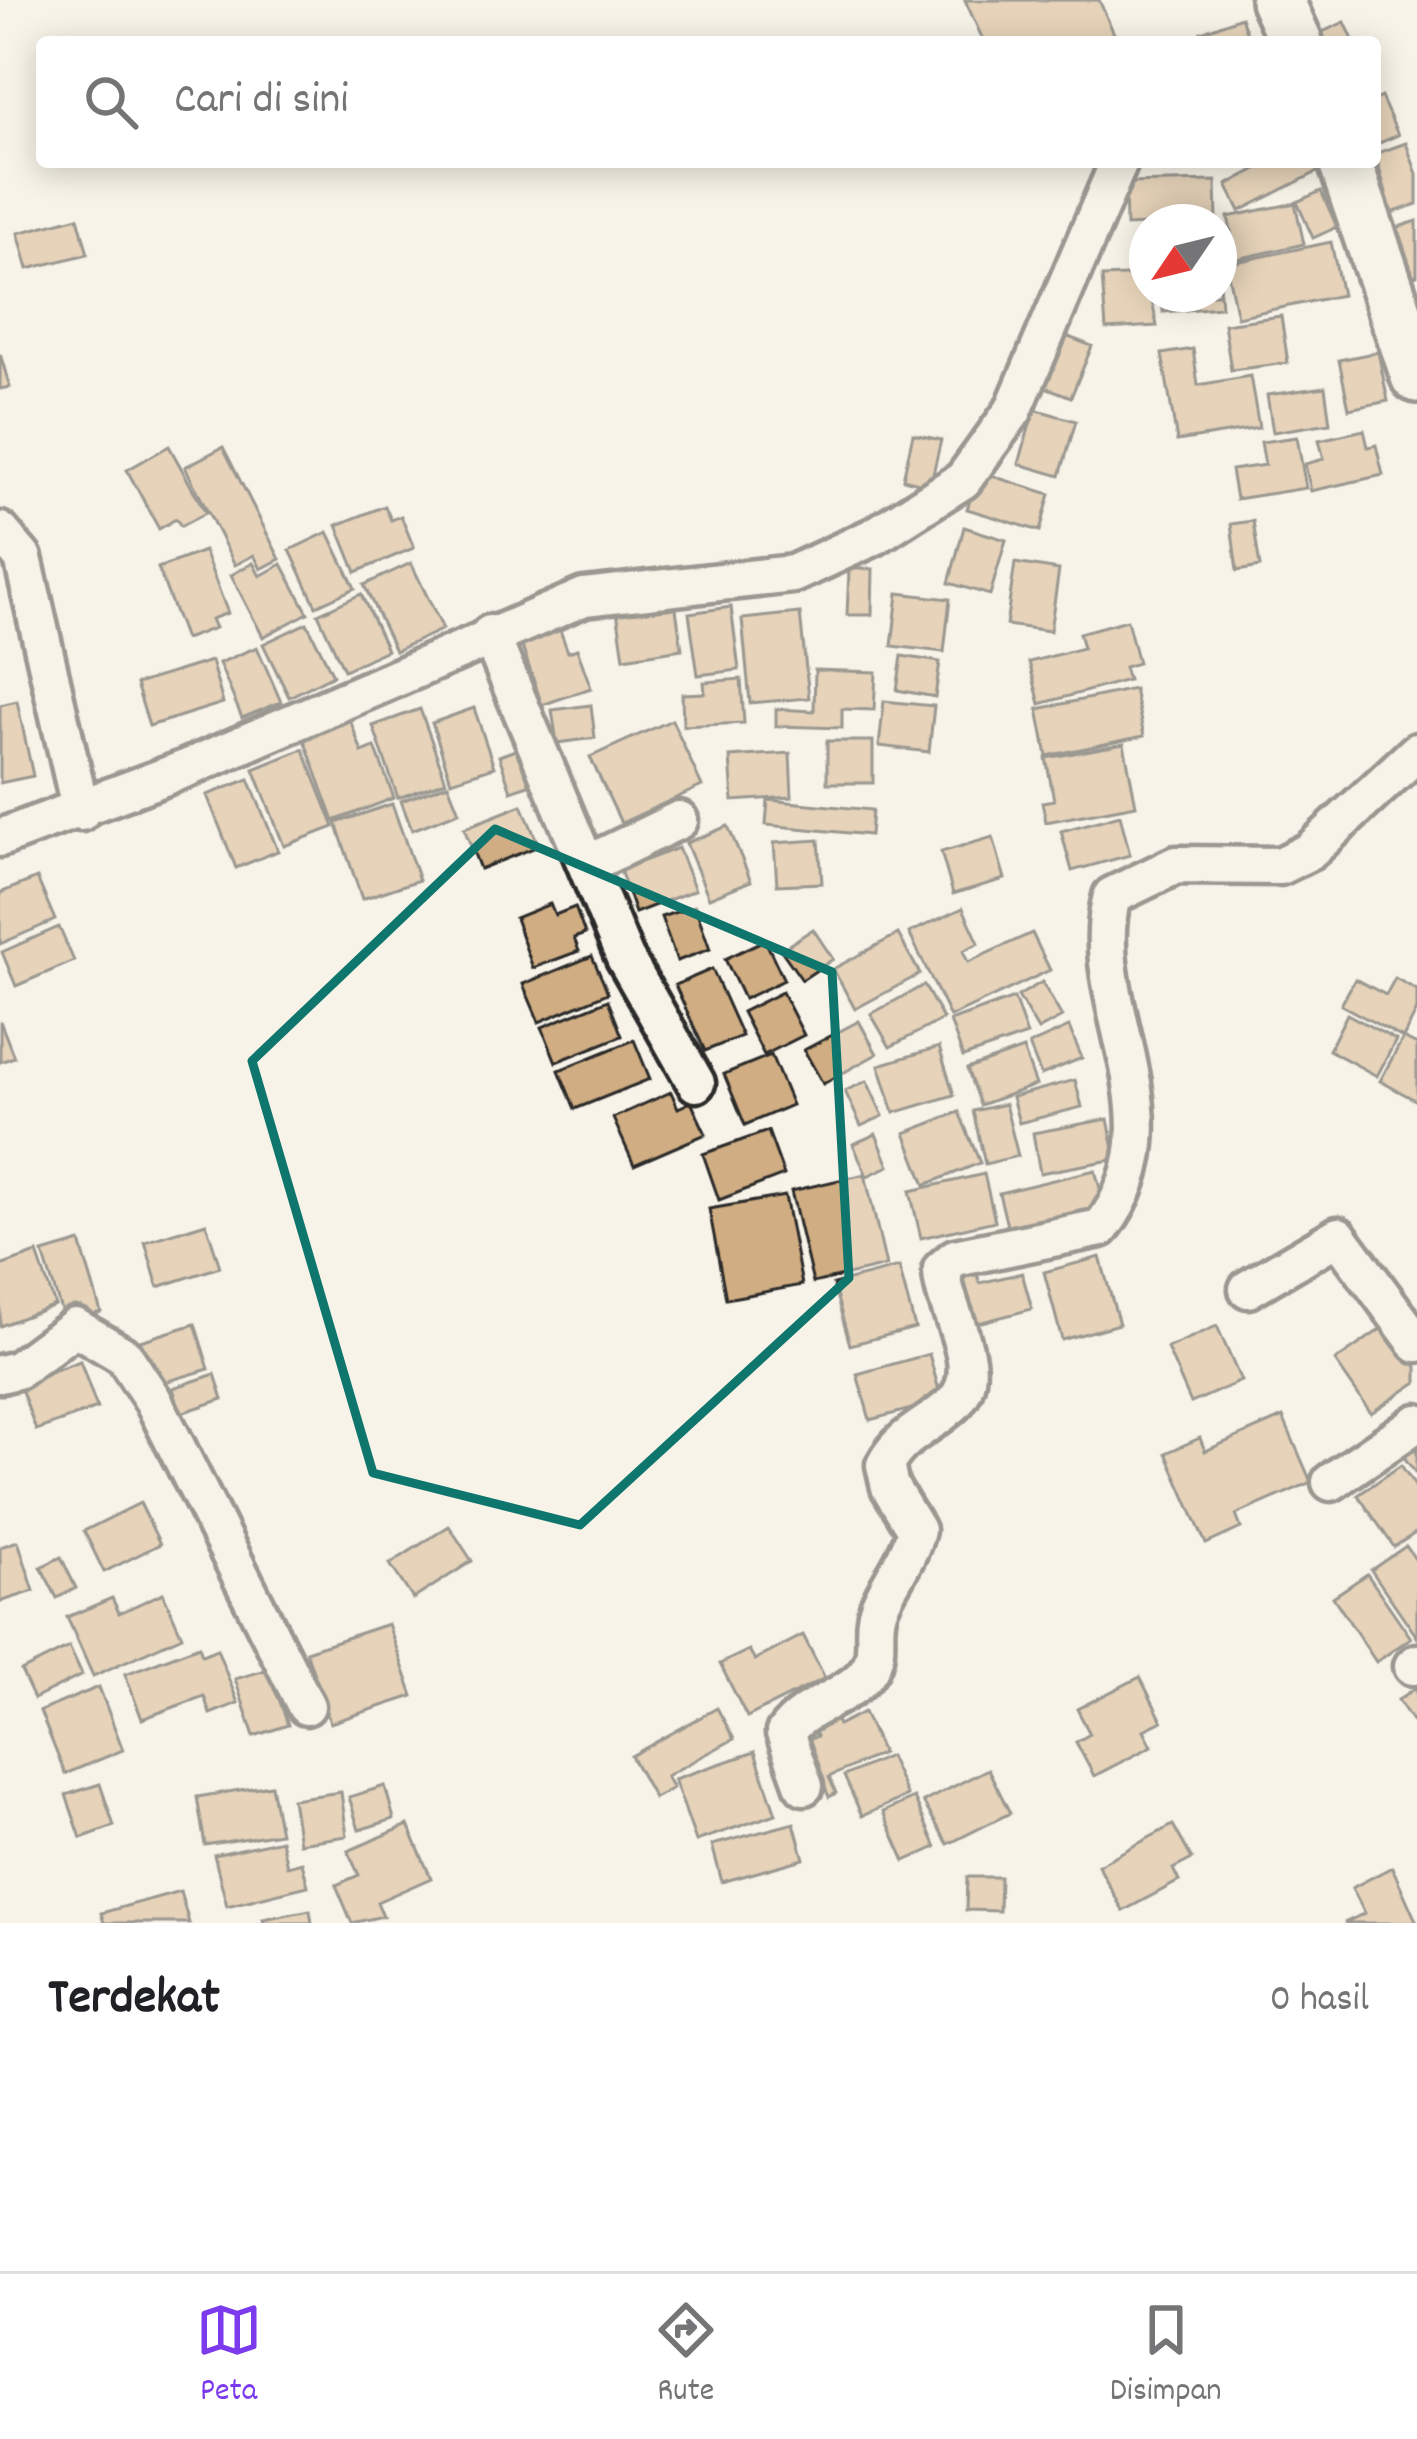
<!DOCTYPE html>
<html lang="id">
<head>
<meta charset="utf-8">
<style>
  body { margin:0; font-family:Dekko,sans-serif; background:#f6f6f6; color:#202124 }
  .compass { position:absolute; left:1129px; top:204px; width:108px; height:108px; border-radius:50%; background:#fff; box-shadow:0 6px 30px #0003; rotate:235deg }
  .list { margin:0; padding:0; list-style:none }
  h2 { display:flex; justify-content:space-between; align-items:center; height:156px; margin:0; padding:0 48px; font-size:51px }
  h2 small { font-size:39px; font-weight:400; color:#757577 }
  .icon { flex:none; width:66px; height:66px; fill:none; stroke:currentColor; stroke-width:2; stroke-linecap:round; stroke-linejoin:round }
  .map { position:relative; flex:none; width:1417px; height:1923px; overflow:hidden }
  .search { position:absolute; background:#fff; box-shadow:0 6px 30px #0003; left:36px; right:36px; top:36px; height:132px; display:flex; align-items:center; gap:30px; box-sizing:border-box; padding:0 42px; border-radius:12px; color:#757577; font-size:45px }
  .sheet { height:348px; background:#fff }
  nav { display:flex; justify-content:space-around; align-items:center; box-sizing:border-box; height:168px; border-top:3px solid #e0e0e0; background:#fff; font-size:33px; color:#757577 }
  nav a { display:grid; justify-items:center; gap:6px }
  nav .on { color:#7c3aed }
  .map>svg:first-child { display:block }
  .building { fill:#d0ad82; stroke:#2b2b2b; stroke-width:3 }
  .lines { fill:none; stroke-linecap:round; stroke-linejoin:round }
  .street-casing { stroke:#2b2b2b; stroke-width:45 }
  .secondary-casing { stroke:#2b2b2b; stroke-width:60 }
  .street { stroke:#f7f3e8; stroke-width:36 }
  .secondary { stroke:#f7f3e8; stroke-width:51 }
  .marked { fill:none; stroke:#0f766e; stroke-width:9; stroke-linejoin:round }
</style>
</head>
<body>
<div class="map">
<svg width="1417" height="1923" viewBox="0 0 1417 1923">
  <rect width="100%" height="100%" fill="#f7f3e8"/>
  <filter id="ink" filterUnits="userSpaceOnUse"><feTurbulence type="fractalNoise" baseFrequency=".00833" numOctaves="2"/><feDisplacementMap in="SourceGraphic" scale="24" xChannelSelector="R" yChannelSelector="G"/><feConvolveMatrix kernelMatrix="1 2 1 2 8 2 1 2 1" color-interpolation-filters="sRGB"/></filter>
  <g filter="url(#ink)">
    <g class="building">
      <path d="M 965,0 L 1099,0 L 1115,36 L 1101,42 L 984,42 Z"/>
      <path d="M 1241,17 L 1249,39 L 1205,42 L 1201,32 Z"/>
      <path d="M 1345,22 L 1354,42 L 1313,42 L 1311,37 Z"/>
      <path d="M 1381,97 L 1398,135 L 1375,145 L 1375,100 Z"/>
      <path d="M 1406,143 L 1417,174 L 1417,204 L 1392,213 L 1375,154 Z"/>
      <path d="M 1260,162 L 1315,162 L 1319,171 L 1240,211 L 1227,185 L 1262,166 Z"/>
      <path d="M 1216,181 L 1217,222 L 1126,226 L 1125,183 Z"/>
      <path d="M 1321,191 L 1337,227 L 1313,238 L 1297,202 Z"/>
      <path d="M 1295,203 L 1304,244 L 1237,259 L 1228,217 Z"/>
      <path d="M 78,217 L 88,254 L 28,269 L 18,233 Z"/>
      <path d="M 1417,221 L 1417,275 L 1408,278 L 1392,229 Z"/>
      <path d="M 1331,242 L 1342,295 L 1237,317 L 1226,264 Z"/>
      <path d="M 1147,275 L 1157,326 L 1106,329 L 1102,277 Z"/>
      <path d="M 1219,282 L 1221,307 L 1163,312 L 1162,294 L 1219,294 Z"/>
      <path d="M 1281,316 L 1288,363 L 1231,370 L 1224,324 Z"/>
      <path d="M 1066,336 L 1092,346 L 1071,397 L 1045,387 Z"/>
      <path d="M 1193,349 L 1198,385 L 1250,376 L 1259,428 L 1177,441 L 1162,354 Z"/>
      <path d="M 1378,352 L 1388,401 L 1349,409 L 1339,360 Z"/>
      <path d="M 0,354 L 10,387 L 0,389 Z"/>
      <path d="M 1325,387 L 1330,423 L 1273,432 L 1267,395 Z"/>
      <path d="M 1034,409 L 1076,421 L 1060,476 L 1019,464 Z"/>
      <path d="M 1364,430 L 1368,447 L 1376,445 L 1383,475 L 1311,491 L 1305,464 L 1324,459 L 1319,440 Z"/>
      <path d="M 913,434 L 941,440 L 930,486 L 903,479 Z"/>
      <path d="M 1297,437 L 1306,488 L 1236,499 L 1231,470 L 1265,465 L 1261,442 Z"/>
      <path d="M 169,446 L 206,513 L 181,526 L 176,519 L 159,529 L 127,470 Z"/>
      <path d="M 223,447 L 280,559 L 261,569 L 254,555 L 235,565 L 185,467 Z"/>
      <path d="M 979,472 L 1050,494 L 1040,531 L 967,509 Z"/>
      <path d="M 385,506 L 391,520 L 401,516 L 414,548 L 356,572 L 337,525 Z"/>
      <path d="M 1253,521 L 1260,567 L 1237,571 L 1231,524 Z"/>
      <path d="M 964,527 L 1006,540 L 990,595 L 949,583 Z"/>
      <path d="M 328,532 L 355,588 L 316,606 L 290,550 Z"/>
      <path d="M 204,551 L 228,613 L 211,619 L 215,628 L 185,639 L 158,568 Z"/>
      <path d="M 253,563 L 260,576 L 282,564 L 308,613 L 263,637 L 231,575 Z"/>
      <path d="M 411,563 L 443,629 L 395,651 L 364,585 Z"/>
      <path d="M 1015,563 L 1059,570 L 1050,631 L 1006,625 Z"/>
      <path d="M 849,569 L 873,569 L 872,615 L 847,615 Z"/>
      <path d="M 673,589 L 682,649 L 624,658 L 615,598 Z"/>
      <path d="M 898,593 L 950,599 L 944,652 L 892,646 Z"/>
      <path d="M 361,594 L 387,650 L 344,670 L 318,614 Z"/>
      <path d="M 731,607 L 739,670 L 698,675 L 689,613 Z"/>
      <path d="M 800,613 L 809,698 L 750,703 L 742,619 Z"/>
      <path d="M 556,619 L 568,652 L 577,649 L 591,688 L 542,705 L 517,632 Z"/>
      <path d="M 1127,620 L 1138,663 L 1124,667 L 1128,680 L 1040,704 L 1029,662 L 1083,648 L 1079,633 Z"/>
      <path d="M 307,623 L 333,675 L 289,697 L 263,644 Z"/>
      <path d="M 257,647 L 281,702 L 242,718 L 219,663 Z"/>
      <path d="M 902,656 L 940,662 L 935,697 L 897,690 Z"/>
      <path d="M 211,661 L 223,703 L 149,726 L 136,684 Z"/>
      <path d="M 815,670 L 876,672 L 874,710 L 842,709 L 842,728 L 776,726 L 776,709 L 814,711 Z"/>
      <path d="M 741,679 L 744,723 L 683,726 L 682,694 L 705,693 L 704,682 Z"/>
      <path d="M 1134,689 L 1144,736 L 1047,756 L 1038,709 Z"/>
      <path d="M 17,701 L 33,776 L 0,783 L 0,705 Z"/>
      <path d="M 884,701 L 934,706 L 929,752 L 879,746 Z"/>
      <path d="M 591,705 L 595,738 L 557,743 L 552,710 Z"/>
      <path d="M 474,708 L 494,767 L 451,781 L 432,723 Z"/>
      <path d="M 420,709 L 446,781 L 398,798 L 373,726 Z"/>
      <path d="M 349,717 L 362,752 L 375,747 L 394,798 L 334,821 L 302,734 Z"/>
      <path d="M 672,720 L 702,786 L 621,823 L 590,757 Z"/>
      <rect x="827" y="741" width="46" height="42"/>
      <path d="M 1124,744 L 1136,805 L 1046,822 L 1042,802 L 1054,800 L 1046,758 Z"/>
      <path d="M 303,749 L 334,827 L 284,846 L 254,769 Z"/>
      <path d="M 518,749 L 531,784 L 511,791 L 499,756 Z"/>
      <path d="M 790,753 L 792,797 L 733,801 L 730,757 Z"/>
      <path d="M 249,779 L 278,851 L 236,868 L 207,795 Z"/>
      <path d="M 448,784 L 459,812 L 412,830 L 401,801 Z"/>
      <path d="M 768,800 L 872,810 L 870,835 L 766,825 Z"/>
      <path d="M 392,804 L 419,880 L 362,899 L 336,823 Z"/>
      <path d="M 522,805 L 539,846 L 480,869 L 464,828 Z"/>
      <path d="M 1120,815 L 1130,855 L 1072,871 L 1061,831 Z"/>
      <path d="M 728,826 L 751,881 L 709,898 L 686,843 Z"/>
      <path d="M 993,837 L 1005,879 L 953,894 L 941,852 Z"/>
      <path d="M 819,840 L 822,883 L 777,885 L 774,843 Z"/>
      <path d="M 678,848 L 695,890 L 635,913 L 620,870 Z"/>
      <path d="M 37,878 L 55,920 L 0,944 L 0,893 Z"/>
      <path d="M 550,904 L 555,915 L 575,907 L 585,934 L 574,938 L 579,951 L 533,968 L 515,918 Z"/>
      <path d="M 695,906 L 710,949 L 677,961 L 661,917 Z"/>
      <path d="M 963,908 L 979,943 L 963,951 L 968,962 L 1032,933 L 1050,970 L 950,1017 L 909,933 Z"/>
      <path d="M 59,927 L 74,961 L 16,986 L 2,952 Z"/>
      <path d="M 813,929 L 833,959 L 802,980 L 781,950 Z"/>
      <path d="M 898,934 L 920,974 L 855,1009 L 833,969 Z"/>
      <path d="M 765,940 L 784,980 L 744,999 L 725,959 Z"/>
      <path d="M 592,956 L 608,993 L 539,1022 L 523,984 Z"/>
      <path d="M 712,969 L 742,1036 L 705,1051 L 675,985 Z"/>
      <path d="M 1395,978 L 1417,990 L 1417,1010 L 1403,1038 L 1341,1005 L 1355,979 L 1386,995 Z"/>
      <path d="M 1042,982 L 1062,1017 L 1038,1030 L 1018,996 Z"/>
      <path d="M 924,985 L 943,1019 L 890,1047 L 871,1014 Z"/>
      <path d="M 782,992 L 804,1035 L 764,1055 L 742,1012 Z"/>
      <path d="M 1014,998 L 1027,1035 L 963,1057 L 950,1021 Z"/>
      <path d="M 608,1000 L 622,1036 L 556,1062 L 542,1027 Z"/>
      <path d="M 1347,1014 L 1396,1040 L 1377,1076 L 1329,1050 Z"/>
      <path d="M 0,1021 L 14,1057 L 0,1062 Z"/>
      <path d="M 859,1021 L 877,1054 L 823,1084 L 804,1050 Z"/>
      <path d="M 1069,1027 L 1082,1058 L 1041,1075 L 1029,1045 Z"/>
      <path d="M 1403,1038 L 1417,1045 L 1417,1101 L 1380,1081 Z"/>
      <path d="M 634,1040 L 650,1079 L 575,1109 L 559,1070 Z"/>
      <path d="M 939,1047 L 954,1095 L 894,1113 L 879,1065 Z"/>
      <path d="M 1023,1049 L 1036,1085 L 980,1105 L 967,1069 Z"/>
      <path d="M 771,1055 L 792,1105 L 745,1125 L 724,1074 Z"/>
      <path d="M 1075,1080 L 1082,1107 L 1019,1123 L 1012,1097 Z"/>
      <path d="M 867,1081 L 883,1116 L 861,1126 L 845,1091 Z"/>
      <path d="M 671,1092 L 678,1108 L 691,1102 L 706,1134 L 634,1165 L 613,1118 Z"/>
      <path d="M 1005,1104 L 1018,1156 L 985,1164 L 973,1111 Z"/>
      <path d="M 959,1112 L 980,1163 L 925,1185 L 905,1133 Z"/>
      <path d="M 1108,1119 L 1116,1159 L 1040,1173 L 1033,1133 Z"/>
      <path d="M 768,1131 L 784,1175 L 719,1200 L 703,1154 Z"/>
      <path d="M 876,1134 L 889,1166 L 867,1176 L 853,1144 Z"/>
      <path d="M 1095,1170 L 1106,1211 L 1009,1234 L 999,1193 Z"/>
      <path d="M 865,1174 L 886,1266 L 813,1283 L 791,1191 Z"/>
      <path d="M 984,1174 L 995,1221 L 921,1238 L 910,1191 Z"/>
      <path d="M 785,1196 L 802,1285 L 726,1299 L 709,1209 Z"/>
      <path d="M 206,1223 L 220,1267 L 158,1287 L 145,1242 Z"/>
      <path d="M 80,1242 L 101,1312 L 65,1323 L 43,1253 Z"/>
      <path d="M 37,1253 L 55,1305 L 0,1326 L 0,1266 Z"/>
      <path d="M 1100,1257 L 1119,1324 L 1062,1340 L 1044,1272 Z"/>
      <path d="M 899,1267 L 915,1328 L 850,1345 L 833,1284 Z"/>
      <path d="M 976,1271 L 980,1283 L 1022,1273 L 1032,1309 L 959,1328 L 946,1279 Z"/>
      <path d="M 195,1324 L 209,1369 L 155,1385 L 140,1341 Z"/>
      <path d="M 1388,1324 L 1417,1367 L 1417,1382 L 1371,1413 L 1335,1361 Z"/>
      <path d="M 1217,1326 L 1241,1381 L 1191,1403 L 1167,1348 Z"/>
      <path d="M 929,1354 L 942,1401 L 870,1420 L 857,1374 Z"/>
      <path d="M 80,1361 L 97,1408 L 36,1430 L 19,1383 Z"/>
      <path d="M 215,1374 L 223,1399 L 181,1413 L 173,1388 Z"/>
      <path d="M 1283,1417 L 1311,1482 L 1236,1515 L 1241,1528 L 1206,1544 L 1166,1453 L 1200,1438 L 1205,1451 Z"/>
      <path d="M 1417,1442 L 1417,1475 L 1401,1453 Z"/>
      <path d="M 1401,1465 L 1417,1489 L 1417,1532 L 1394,1547 L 1358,1495 Z"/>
      <path d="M 140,1503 L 160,1544 L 104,1572 L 84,1531 Z"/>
      <path d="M 449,1526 L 472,1561 L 413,1599 L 390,1564 Z"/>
      <path d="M 18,1541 L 34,1591 L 0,1602 L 0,1547 Z"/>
      <path d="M 1406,1546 L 1417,1562 L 1417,1637 L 1371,1570 Z"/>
      <path d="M 61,1557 L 76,1588 L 57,1598 L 41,1567 Z"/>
      <path d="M 1367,1574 L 1411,1638 L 1376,1662 L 1333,1597 Z"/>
      <path d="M 163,1593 L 182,1636 L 93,1676 L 67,1617 L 112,1598 L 119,1613 Z"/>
      <path d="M 388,1624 L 413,1696 L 330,1723 L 306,1651 Z"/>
      <path d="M 803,1635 L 825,1678 L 747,1717 L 720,1664 L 749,1650 L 755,1660 Z"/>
      <path d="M 199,1646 L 202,1655 L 217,1649 L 238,1703 L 210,1714 L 204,1696 L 142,1719 L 125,1674 Z"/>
      <path d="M 69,1647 L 82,1675 L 34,1699 L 21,1671 Z"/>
      <path d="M 269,1669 L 288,1725 L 254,1736 L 235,1679 Z"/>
      <path d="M 1140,1677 L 1162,1721 L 1144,1730 L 1152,1746 L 1094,1776 L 1076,1742 L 1090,1734 L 1077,1709 Z"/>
      <path d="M 99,1687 L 123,1750 L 65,1774 L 40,1711 Z"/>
      <path d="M 1417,1687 L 1417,1728 L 1398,1700 Z"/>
      <path d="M 717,1708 L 734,1739 L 666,1776 L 673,1788 L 654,1798 L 631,1756 Z"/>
      <path d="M 831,1711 L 838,1725 L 864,1712 L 882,1753 L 829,1777 L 836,1793 L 829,1797 L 823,1783 L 815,1787 L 802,1743 L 817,1736 L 809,1721 Z"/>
      <path d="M 755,1752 L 776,1814 L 696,1841 L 674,1779 Z"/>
      <path d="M 889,1756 L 907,1796 L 862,1816 L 844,1776 Z"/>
      <path d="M 988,1769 L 1010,1813 L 948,1844 L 923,1802 Z"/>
      <path d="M 100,1784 L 114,1826 L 81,1838 L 66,1795 Z"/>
      <path d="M 271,1785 L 280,1833 L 205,1845 L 197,1797 Z"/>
      <path d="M 385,1786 L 394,1819 L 359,1830 L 349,1797 Z"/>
      <path d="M 341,1792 L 347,1836 L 299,1843 L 292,1799 Z"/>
      <path d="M 914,1798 L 936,1847 L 905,1861 L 883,1812 Z"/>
      <path d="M 794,1823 L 804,1859 L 722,1882 L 712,1845 Z"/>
      <path d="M 408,1825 L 431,1878 L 377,1902 L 383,1916 L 352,1923 L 336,1885 L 359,1875 L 348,1851 Z"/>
      <path d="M 1173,1825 L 1192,1859 L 1173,1869 L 1179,1881 L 1123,1911 L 1098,1865 Z"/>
      <path d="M 281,1840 L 287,1866 L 302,1862 L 308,1886 L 227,1906 L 214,1855 Z"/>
      <path d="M 1392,1867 L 1417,1923 L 1344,1923 L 1365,1913 L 1352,1888 Z"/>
      <path d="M 967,1877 L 1000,1877 L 999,1911 L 966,1910 Z"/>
      <path d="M 180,1891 L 189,1923 L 104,1923 L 101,1913 Z"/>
      <path d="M 310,1910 L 312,1923 L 264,1923 L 263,1919 Z"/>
    </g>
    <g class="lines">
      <defs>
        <g id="street">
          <path d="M 0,531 L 23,558 L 81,812"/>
          <path d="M 490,634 L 625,958 L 696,1083"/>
          <path d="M 0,838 L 185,769 L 584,597 L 793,574 L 875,536 L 963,480 L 1013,411 L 1119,162"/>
          <path d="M 590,863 L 679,820"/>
          <path d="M 1248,1289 L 1338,1236 L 1417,1343"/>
          <path d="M 0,1374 L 17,1370 L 75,1327 L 124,1356 L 153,1400 L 306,1706"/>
          <path d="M 1331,1482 L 1417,1423"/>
          <path d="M 1413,1666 L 1417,1663"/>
          <path d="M 804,1786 L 785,1733 C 804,1706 839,1701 862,1678 C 885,1655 869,1633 879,1607 C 890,1580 909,1559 916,1530 L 890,1487 L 885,1465 C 902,1433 929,1427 954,1403 C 989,1367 941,1308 942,1269 L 955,1258 L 1101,1228 C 1187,1118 1083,1004 1112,896 L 1176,865 L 1280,866 L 1310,851 L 1417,752"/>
        </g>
        <g id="secondary">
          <path d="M 1277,0 L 1296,42"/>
          <path d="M 1345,162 L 1417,376"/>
        </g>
      </defs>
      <use href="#street" class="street-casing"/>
      <use href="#secondary" class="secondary-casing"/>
      <use href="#street" class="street"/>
      <use href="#secondary" class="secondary"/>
    </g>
  </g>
  <path d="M0 0H1417V1923H0ZM 495,829 L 832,972 L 849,1278 L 580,1525 L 373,1473 L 252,1061 Z" fill="#f7f3e8" fill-opacity=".55" fill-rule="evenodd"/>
  <path class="marked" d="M 495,829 L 832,972 L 849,1278 L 580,1525 L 373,1473 L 252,1061 Z"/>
</svg>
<svg class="compass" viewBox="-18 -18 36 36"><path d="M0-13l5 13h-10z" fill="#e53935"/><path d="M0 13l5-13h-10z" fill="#757577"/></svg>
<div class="search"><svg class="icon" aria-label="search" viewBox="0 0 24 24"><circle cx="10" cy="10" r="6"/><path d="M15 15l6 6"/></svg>Cari di sini</div>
</div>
<section class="sheet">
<h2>Terdekat<small>0 hasil</small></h2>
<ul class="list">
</ul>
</section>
<nav>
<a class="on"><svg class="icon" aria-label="map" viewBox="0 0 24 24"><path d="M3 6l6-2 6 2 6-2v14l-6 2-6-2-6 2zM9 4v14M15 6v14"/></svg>Peta</a>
<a><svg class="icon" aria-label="directions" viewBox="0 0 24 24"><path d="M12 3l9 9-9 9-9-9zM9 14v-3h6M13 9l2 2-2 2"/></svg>Rute</a>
<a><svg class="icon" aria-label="saved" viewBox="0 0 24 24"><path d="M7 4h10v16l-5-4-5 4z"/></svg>Disimpan</a>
</nav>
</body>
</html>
